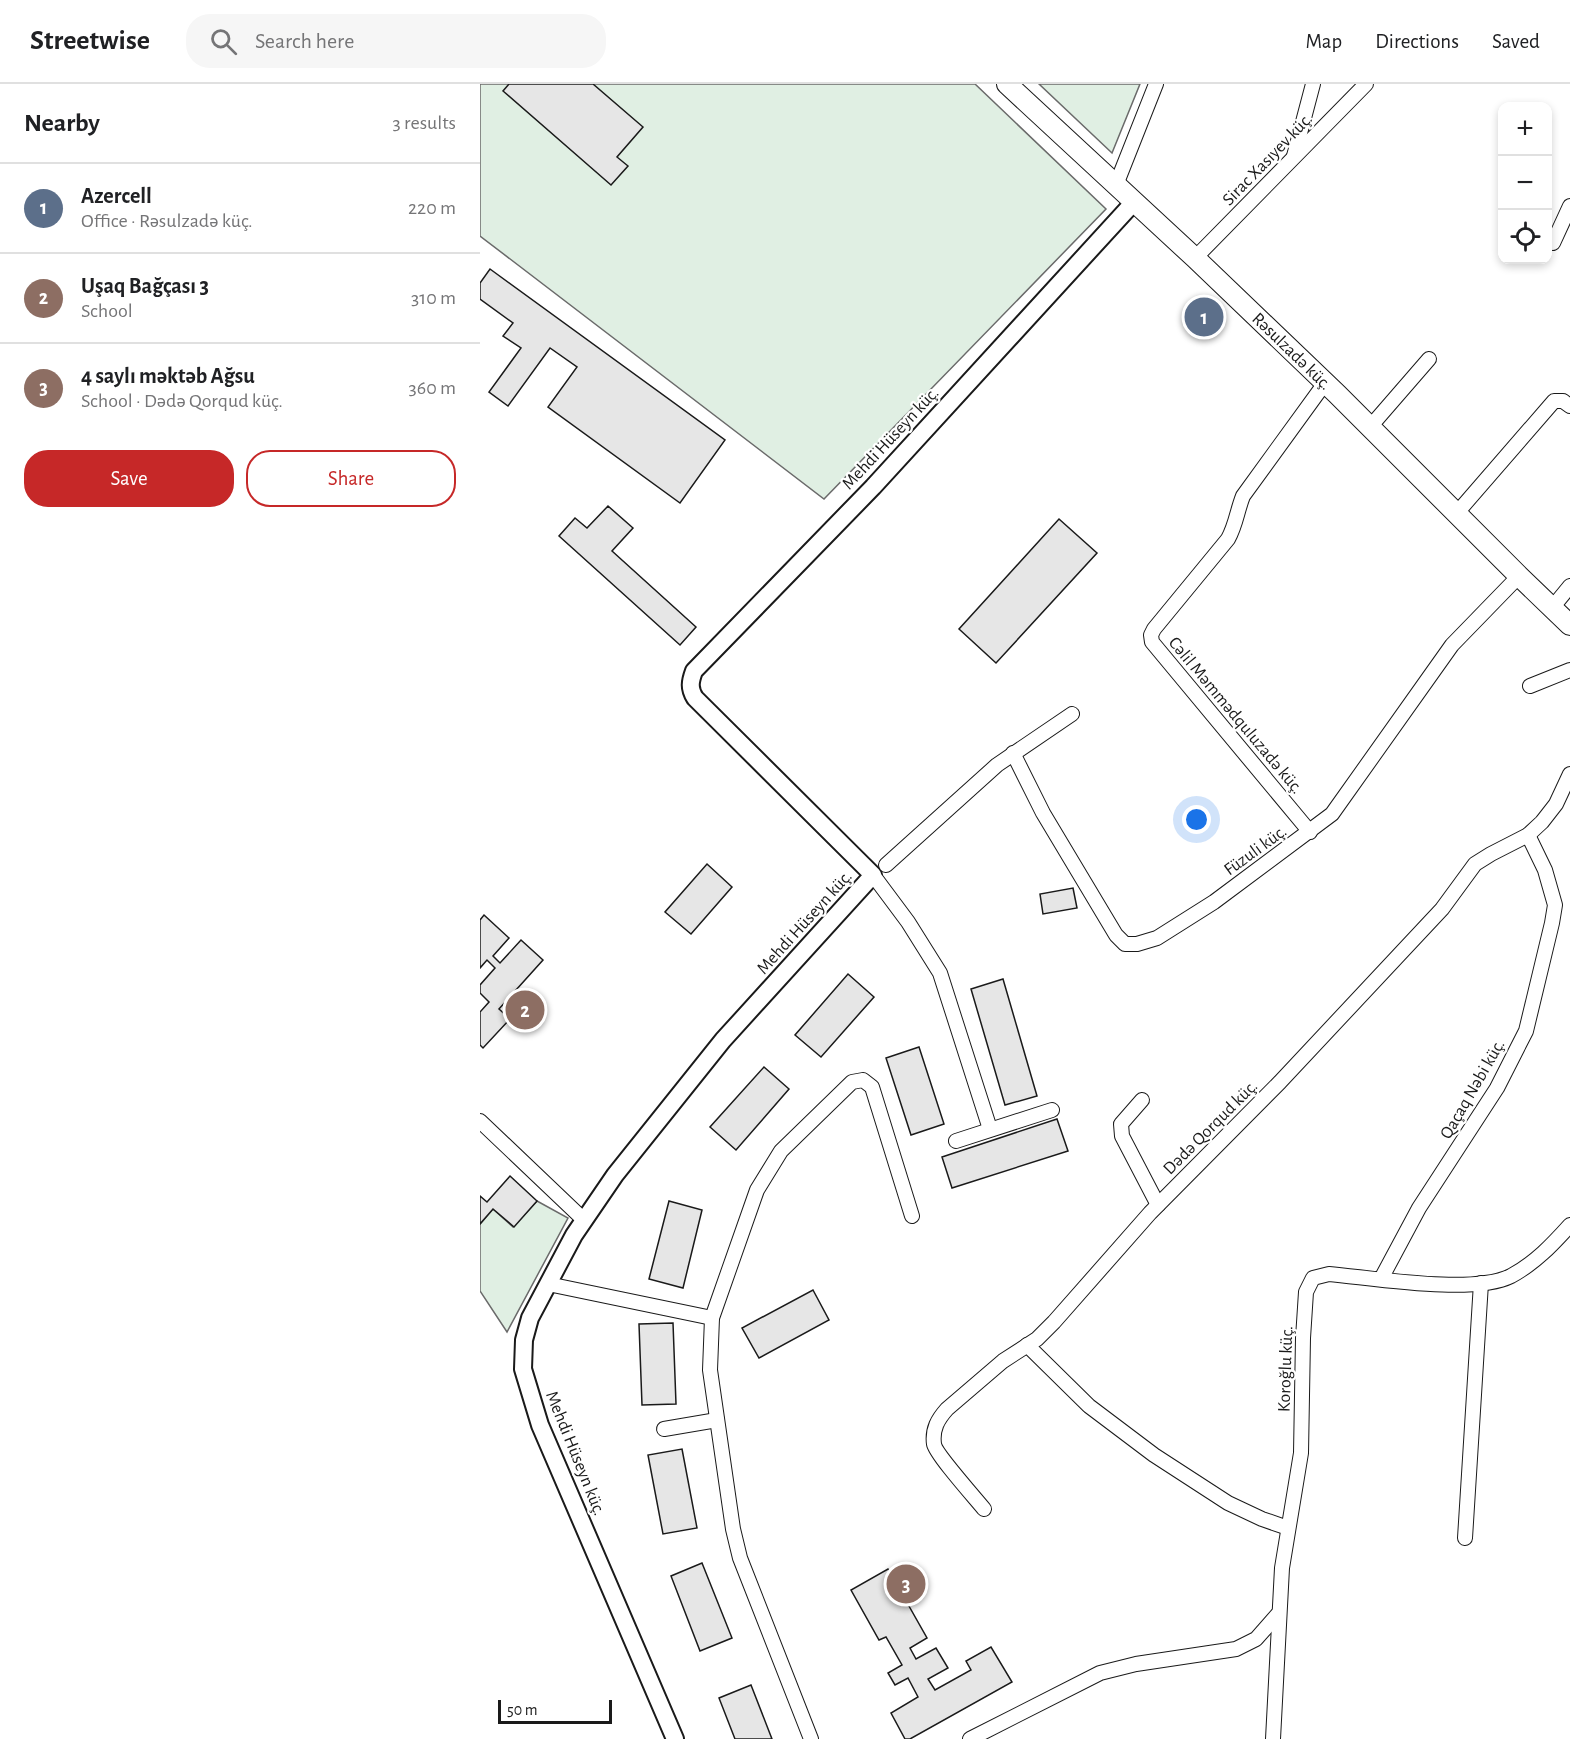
<!DOCTYPE html>
<html lang="en">
<head>
<meta charset="utf-8">
<style>
  body { margin:0; font-family:"Alegreya Sans",sans-serif; background:#f6f6f6; color:#202124 }
  .controls { position:absolute; right:18px; top:18px; display:grid; overflow:hidden; border-radius:12px; box-shadow:0 3px 9px #0003 }
  .controls button { width:54px; height:54px; display:grid; place-items:center; padding:0; border:0; border-bottom:2px solid #e0e0e0; background:#fff; color:#202124; font:30px sans-serif }
  .scale { position:absolute; left:18px; bottom:15px; width:114px; box-sizing:border-box; padding-left:6px; border:3px solid #1a1a1a; border-top:0; font-size:16px; line-height:21px; white-space:nowrap; color:#1a1a1a; -webkit-text-stroke:4px #fff; paint-order:stroke }
  .you { position:absolute; left:717px; top:736px; width:21px; height:21px; margin:-15px; border:4px solid #fff; border-radius:50%; background:#1a73e8; box-shadow:0 0 0 9px #1a73e833 }
  .badge { display:grid; place-items:center; width:39px; height:39px; border-radius:50%; background:#c62828; color:#fff; font-size:20px; font-weight:700 }
  .pin { position:absolute; translate:-50% -50%; border:3px solid #fff; box-shadow:0 2px 6px #0006 }
  .list { margin:0; padding:0; list-style:none }
  h2 { display:flex; justify-content:space-between; align-items:center; height:78px; margin:0; padding:0 24px; font-size:26px }
  h2 small { font-size:20px; font-weight:400; color:#757577 }
  .list li { display:grid; grid-template-columns:39px 1fr auto; gap:18px; align-items:center; box-sizing:border-box; height:90px; padding:0 24px; border-top:2px solid #e0e0e0 }
  .list b { display:block; font-size:22px; white-space:nowrap }
  .list p { margin:0; font-size:20px; white-space:nowrap; color:#757577 }
  .list em { font-size:20px; font-style:normal; color:#757577 }
  .actions { display:flex; gap:12px; padding:18px 24px }
  .actions a { flex:1; padding:14px 0; border:2px solid #c62828; border-radius:24px; text-align:center; font-size:21px; color:#c62828 }
  .actions .main { background:#c62828; color:#fff }
  .icon { flex:none; width:33px; height:33px; fill:none; stroke:currentColor; stroke-width:2; stroke-linecap:round; stroke-linejoin:round }
  .map { position:relative; flex:none; width:1090px; height:1655px; overflow:hidden }
  header { display:flex; align-items:center; gap:36px; box-sizing:border-box; height:84px; padding:0 30px; background:#fff; border-bottom:2px solid #e0e0e0 }
  header strong { font-size:28px }
  nav { display:flex; gap:33px; margin-inline-start:auto; font-size:21px }
  .search { width:420px; height:54px; background:#f6f6f6; display:flex; align-items:center; gap:15px; box-sizing:border-box; padding:0 21px; border-radius:24px; color:#757577; font-size:22px }
  main { display:flex }
  aside { flex:1; background:#fff }
  .map>svg:first-child { display:block }
  .green { fill:#e0efe3; stroke:#6a6a6a; stroke-width:1.5 }
  .building { fill:#e6e6e6; stroke:#1a1a1a; stroke-width:1.5 }
  .lines { fill:none; stroke-linecap:round; stroke-linejoin:round }
  .minor-casing { stroke:#1a1a1a; stroke-width:16 }
  .tertiary-casing { stroke:#1a1a1a; stroke-width:20 }
  .secondary-casing { stroke:#1a1a1a; stroke-width:22 }
  .minor { stroke:#fff; stroke-width:14 }
  .tertiary { stroke:#fff; stroke-width:16 }
  .secondary { stroke:#fff; stroke-width:20 }
  .labels { text-anchor:middle; stroke-width:4.5; stroke-linejoin:round; paint-order:stroke }
  .street-label { font-size:18px; fill:#1a1a1a; stroke:#fff }
</style>
</head>
<body>
<header>
<strong>Streetwise</strong>
<div class="search"><svg class="icon" aria-label="search" viewBox="0 0 24 24"><circle cx="10" cy="10" r="6"/><path d="M15 15l6 6"/></svg>Search here</div>
<nav><a>Map</a><a>Directions</a><a>Saved</a></nav>
</header>
<main>
<aside>
<h2>Nearby<small>3 results</small></h2>
<ul class="list">
<li><span class="badge" style="background:#5c6f8a">1</span><div><b>Azercell</b><p>Office · Rəsulzadə küç.</p></div><em>220 m</em></li>
<li><span class="badge" style="background:#8d6e63">2</span><div><b>Uşaq Bağçası 3</b><p>School</p></div><em>310 m</em></li>
<li><span class="badge" style="background:#8d6e63">3</span><div><b>4 saylı məktəb Ağsu</b><p>School · Dədə Qorqud küç.</p></div><em>360 m</em></li>
</ul>
<div class="actions"><a class="main">Save</a><a>Share</a></div>
</aside>
<div class="map">
<svg width="1090" height="1655" viewBox="0 0 1090 1655">
  <rect width="100%" height="100%" fill="#fff"/>
  <g class="green">
    <path d="M 0,0 L 495,0 L 626,125 L 344,415 L 0,152 Z"/>
    <path d="M 559,0 L 660,0 L 632,69 Z"/>
    <path d="M 57,1117 L 88,1134 L 27,1248 L 0,1207 L 0,1140 L 13,1125 L 33,1143 Z"/>
  </g>
  <g class="building">
    <path d="M 29,0 L 113,0 L 163,43 L 137,73 L 148,82 L 131,101 L 23,7 Z"/>
    <path d="M 10,185 L 245,356 L 200,419 L 68,323 L 97,283 L 70,264 L 28,322 L 9,308 L 41,264 L 23,252 L 33,239 L 0,215 L 0,199 Z"/>
    <path d="M 128,422 L 153,444 L 132,467 L 216,543 L 200,561 L 79,452 L 95,434 L 107,444 Z"/>
    <path d="M 579,435 L 617,469 L 516,579 L 479,545 Z"/>
    <path d="M 227,780 L 252,803 L 211,850 L 185,828 Z"/>
    <path d="M 593,804 L 597,824 L 563,830 L 560,810 Z"/>
    <path d="M 4,831 L 29,854 L 13,872 L 20,879 L 41,856 L 63,876 L 19,925 L 30,935 L 3,964 L 0,961 L 0,928 L 9,918 L 0,909 L 0,901 L 15,884 L 7,876 L 0,884 L 0,836 Z"/>
    <path d="M 368,890 L 394,913 L 341,973 L 315,951 Z"/>
    <path d="M 523,895 L 557,1012 L 525,1021 L 491,905 Z"/>
    <path d="M 439,963 L 464,1040 L 431,1051 L 406,974 Z"/>
    <path d="M 284,983 L 309,1005 L 256,1066 L 230,1043 Z"/>
    <path d="M 577,1035 L 588,1067 L 472,1104 L 462,1073 Z"/>
    <path d="M 30,1092 L 57,1117 L 34,1143 L 13,1125 L 0,1140 L 0,1112 L 7,1118 Z"/>
    <path d="M 189,1117 L 222,1126 L 203,1204 L 169,1195 Z"/>
    <path d="M 333,1206 L 349,1236 L 279,1274 L 262,1244 Z"/>
    <path d="M 193,1239 L 196,1320 L 162,1321 L 159,1240 Z"/>
    <path d="M 202,1365 L 217,1444 L 183,1450 L 168,1371 Z"/>
    <path d="M 222,1479 L 252,1554 L 220,1567 L 191,1492 Z"/>
    <path d="M 408,1485 L 447,1554 L 430,1564 L 436,1575 L 456,1564 L 468,1584 L 448,1595 L 455,1606 L 491,1586 L 486,1577 L 511,1563 L 532,1598 L 430,1655 L 425,1655 L 411,1629 L 438,1613 L 428,1594 L 415,1601 L 408,1589 L 422,1581 L 406,1553 L 399,1556 L 371,1506 Z"/>
    <path d="M 271,1601 L 292,1655 L 255,1655 L 239,1614 Z"/>
  </g>
  <g class="lines">
    <defs>
      <g id="minor">
        <path d="M 814,72 L 833,0"/>
        <path d="M 636,101 L 676,0"/>
        <path d="M 1073,159 L 1090,122"/>
        <path d="M 715,174 L 886,0"/>
        <path d="M 890,343 L 949,275"/>
        <path d="M 976,430 L 1074,317 L 1083,317 L 1090,322"/>
        <path d="M 1072,524 L 1090,502"/>
        <path d="M 1050,602 L 1090,586"/>
        <path d="M 533,669 L 563,729 L 636,851 L 645,860 L 657,860 L 677,854 L 734,818 L 852,730 L 972,561 L 1039,492"/>
        <path d="M 830,748 L 672,558 L 671,551 L 674,545 L 748,455 C 756,441 757,427 763,412 L 845,299"/>
        <path d="M 406,781 L 517,681 L 592,630"/>
        <path d="M 393,791 L 428,838 L 460,889 L 510,1045"/>
        <path d="M 662,1016 L 641,1040 L 642,1052 L 678,1121"/>
        <path d="M 0,1037 L 104,1136"/>
        <path d="M 476,1057 L 572,1026"/>
        <path d="M 901,1195 L 939,1124 L 1017,1004 L 1046,947 L 1072,839 L 1075,821 L 1065,786 L 1048,751"/>
        <path d="M 68,1200 L 232,1234"/>
        <path d="M 547,1261 L 609,1322 L 674,1371 L 748,1419 L 782,1435 L 808,1444"/>
        <path d="M 184,1345 L 237,1336"/>
        <path d="M 504,1425 C 495,1414 455,1369 454,1360 C 452,1345 458,1335 467,1325 L 523,1277 L 557,1255 L 574,1238 L 670,1129 L 800,998 L 962,825 L 995,780 L 1011,770 L 1048,751 L 1062,738 L 1076,720 L 1090,690"/>
        <path d="M 985,1454 L 1001,1199"/>
        <path d="M 331,1655 L 260,1474 L 253,1445 L 230,1286 L 232,1234 L 277,1106 L 301,1067 L 372,998 L 383,996 L 392,1003 L 432,1132"/>
        <path d="M 490,1655 L 620,1589 L 656,1580 L 756,1565 L 776,1555 L 798,1530"/>
        <path d="M 793,1655 L 802,1484 L 821,1369 L 823,1254 L 826,1208 L 833,1194 L 849,1190 C 894,1194 993,1211 1031,1192 C 1055,1179 1072,1161 1090,1141"/>
      </g>
      <path id="tertiary" d="M 195,1655 L 60,1341 L 43,1285 L 44,1256 L 50,1234 L 94,1151 L 135,1091 L 243,956 L 393,791 L 215,614 C 209,604 210,598 214,587 L 393,403 L 654,118"/>
      <path id="secondary" d="M 527,0 L 715,174 L 857,310 L 1039,492 L 1090,541"/>
    </defs>
    <use href="#minor" class="minor-casing"/>
    <use href="#tertiary" class="tertiary-casing"/>
    <use href="#secondary" class="secondary-casing"/>
    <use href="#minor" class="minor"/>
    <use href="#tertiary" class="tertiary"/>
    <use href="#secondary" class="secondary"/>
  </g>
  <g class="labels">
    <g class="street-label">
      <text transform="translate(787 75) rotate(-46)" y="6">Sirac Xasıyev küç.</text>
      <text transform="translate(812 267) rotate(44)" y="6">Rəsulzadə küç.</text>
      <text transform="translate(410 354) rotate(-47)" y="6">Mehdi Hüseyn küç.</text>
      <text transform="translate(756 631) rotate(50)" y="6">Cəlil Məmmədquluzadə küç.</text>
      <text transform="translate(775 766) rotate(-36)" y="6">Füzuli küç.</text>
      <text transform="translate(324 838) rotate(-48)" y="6">Mehdi Hüseyn küç.</text>
      <text transform="translate(992 1005) rotate(-60)" y="6">Qaçaq Nəbi küç.</text>
      <text transform="translate(730 1043) rotate(-45)" y="6">Dədə Qorqud küç.</text>
      <text transform="translate(805 1285) rotate(-88)" y="6">Koroğlu küç.</text>
      <text transform="translate(96 1369) rotate(68)" y="6">Mehdi Hüseyn küç.</text>
    </g>
  </g>
</svg>
<div class="controls">
<button>+</button>
<button>−</button>
<button><svg class="icon" aria-label="locate" viewBox="0 0 24 24"><circle cx="12" cy="12" r="6"/><path d="M12 2v4M12 18v4M2 12h4M18 12h4"/></svg></button>
</div>
<div class="scale">50 m</div>
<div class="you"></div>
<div class="pin badge" style="left:724px;top:233px;background:#5c6f8a">1</div>
<div class="pin badge" style="left:45px;top:926px;background:#8d6e63">2</div>
<div class="pin badge" style="left:426px;top:1500px;background:#8d6e63">3</div>
</div>
</main>
</body>
</html>
